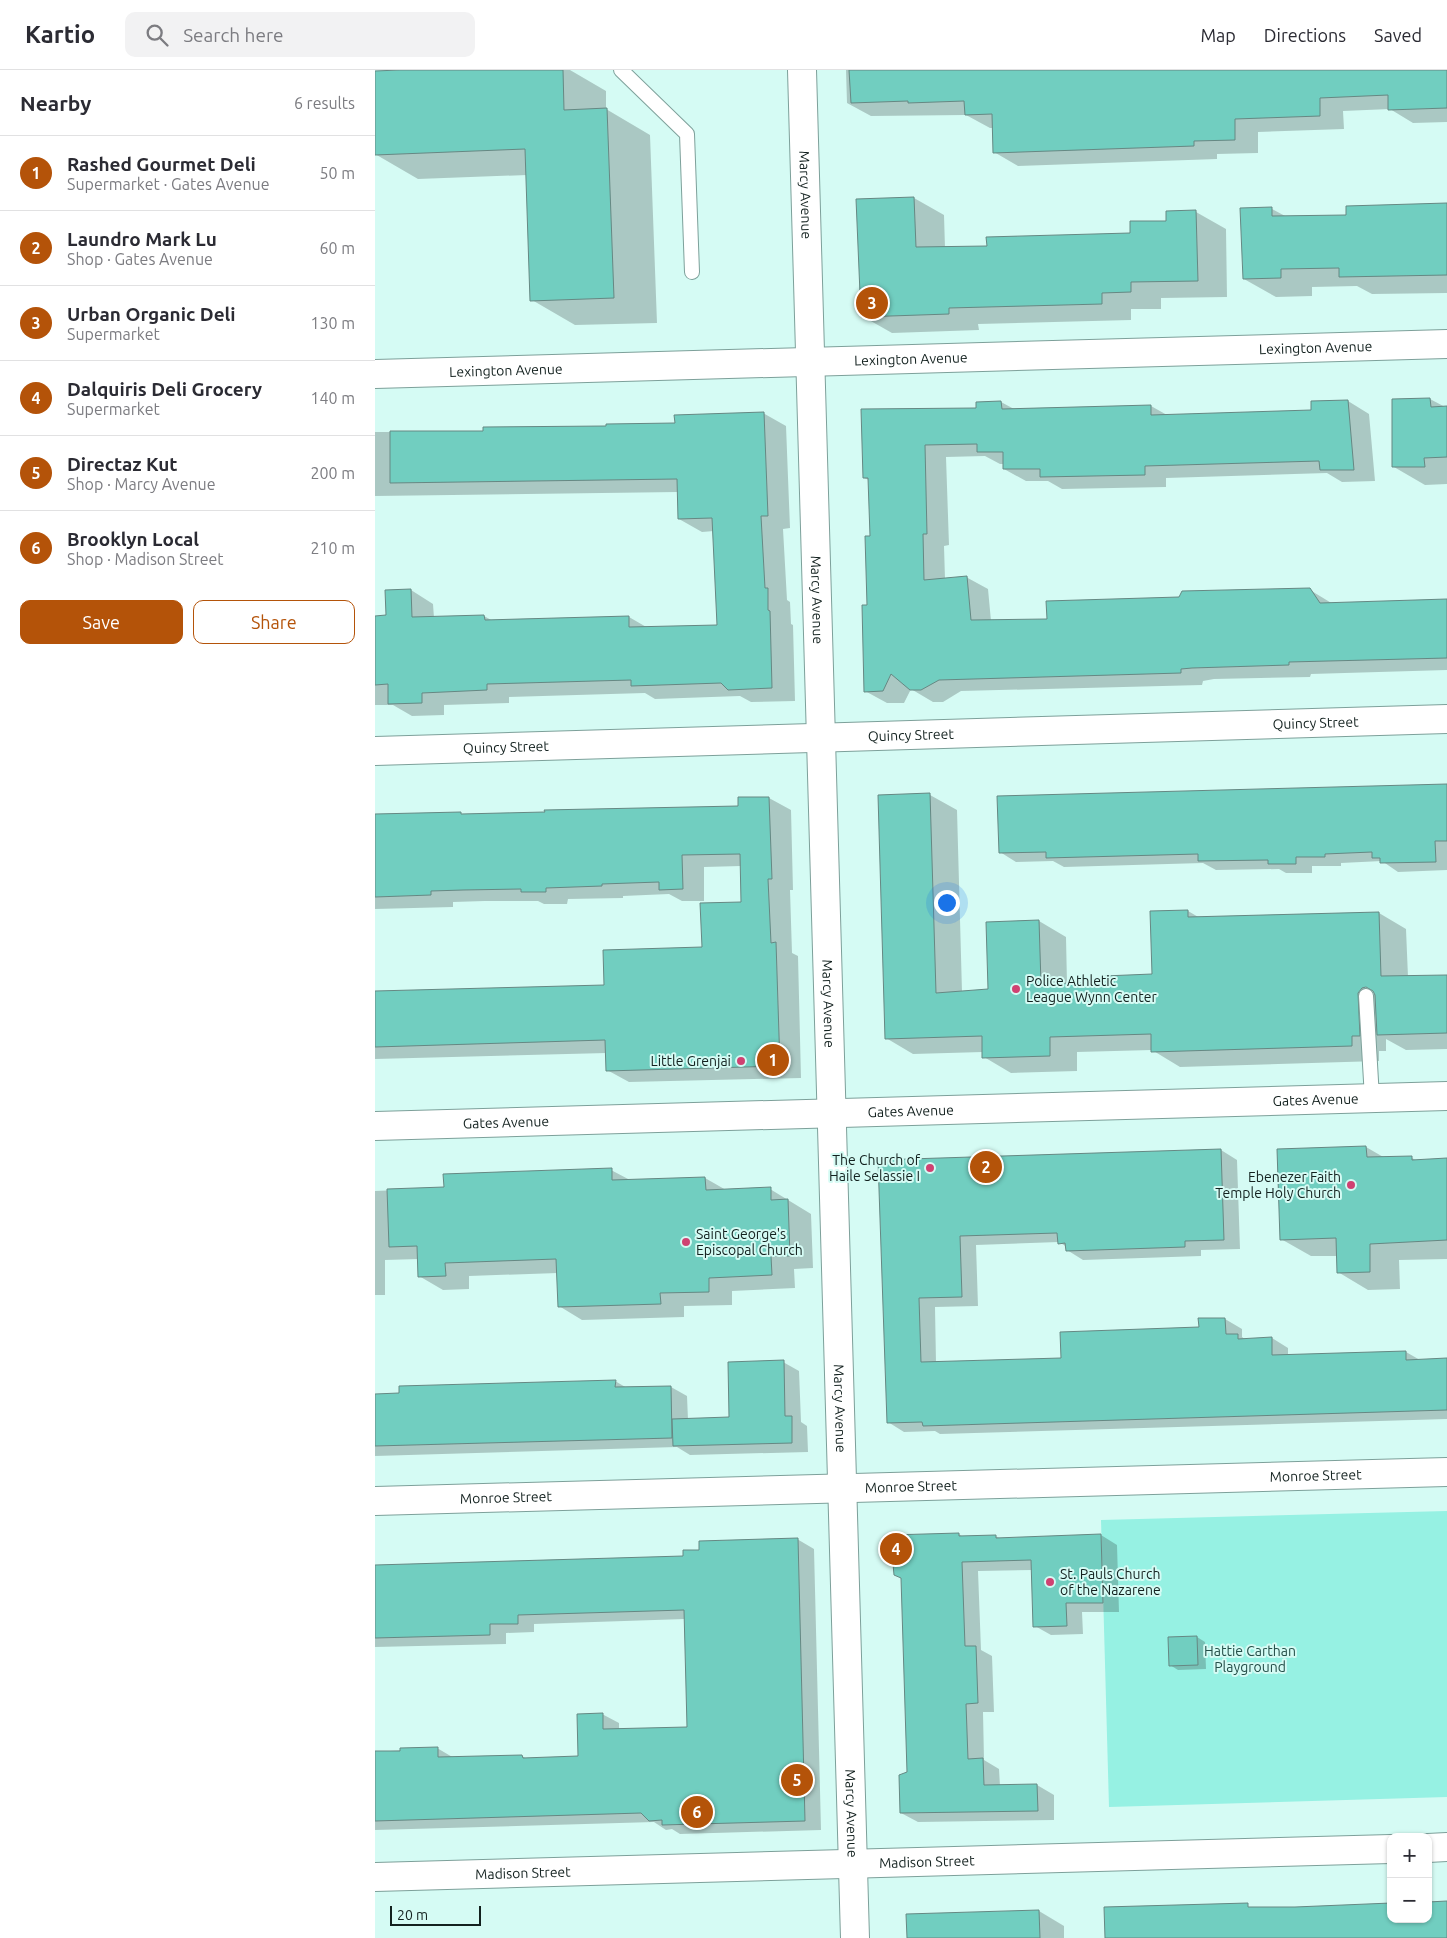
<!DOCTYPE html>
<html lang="en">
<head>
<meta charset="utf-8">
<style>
  body { margin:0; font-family:Ubuntu,sans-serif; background:#f2f2f3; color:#2b2b33 }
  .controls { position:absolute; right:15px; bottom:15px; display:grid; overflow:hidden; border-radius:10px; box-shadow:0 1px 4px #0004 }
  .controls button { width:45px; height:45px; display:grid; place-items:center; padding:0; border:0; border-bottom:1px solid #e1e1e2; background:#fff; color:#2b2b33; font:25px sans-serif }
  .scale { position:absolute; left:15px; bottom:12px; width:91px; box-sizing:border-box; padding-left:5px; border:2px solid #13211f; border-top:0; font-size:14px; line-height:18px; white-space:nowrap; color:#13211f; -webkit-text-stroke:4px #d5fbf4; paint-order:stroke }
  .you { position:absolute; left:571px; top:832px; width:18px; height:18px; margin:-12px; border:4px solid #fff; border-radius:50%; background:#1a73e8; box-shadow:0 0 0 8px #1a73e833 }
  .badge { display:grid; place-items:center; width:32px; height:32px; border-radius:50%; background:#b45309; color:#fff; font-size:16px; font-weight:700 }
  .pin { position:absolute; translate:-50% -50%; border:2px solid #fff; box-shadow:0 1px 5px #0006 }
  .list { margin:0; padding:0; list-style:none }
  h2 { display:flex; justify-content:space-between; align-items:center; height:65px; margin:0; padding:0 20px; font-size:21px }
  h2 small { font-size:16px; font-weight:400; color:#7c7c81 }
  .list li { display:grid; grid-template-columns:32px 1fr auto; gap:15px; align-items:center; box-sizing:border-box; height:75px; padding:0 20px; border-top:1px solid #e1e1e2 }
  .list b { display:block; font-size:19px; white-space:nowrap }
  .list p { margin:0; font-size:16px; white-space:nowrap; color:#7c7c81 }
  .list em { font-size:16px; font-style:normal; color:#7c7c81 }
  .actions { display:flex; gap:10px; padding:15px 20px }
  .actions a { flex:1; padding:11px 0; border:1px solid #b45309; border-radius:10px; text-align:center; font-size:18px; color:#b45309 }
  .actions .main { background:#b45309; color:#fff }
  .icon { flex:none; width:28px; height:28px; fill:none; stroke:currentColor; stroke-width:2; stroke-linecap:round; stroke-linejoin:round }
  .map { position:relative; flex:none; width:1072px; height:1868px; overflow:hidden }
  header { display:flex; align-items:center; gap:30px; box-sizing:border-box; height:70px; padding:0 25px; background:#fff; border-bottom:1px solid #e1e1e2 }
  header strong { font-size:24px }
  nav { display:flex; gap:28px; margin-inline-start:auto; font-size:18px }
  .search { width:350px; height:45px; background:#f2f2f3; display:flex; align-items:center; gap:12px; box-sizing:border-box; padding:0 18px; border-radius:10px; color:#7c7c81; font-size:19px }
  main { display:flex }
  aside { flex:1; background:#fff }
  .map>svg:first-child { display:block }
  .green { fill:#96f1e3 }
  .shadow { fill:#0003; fill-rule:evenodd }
  .building { fill:#71cec0; stroke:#668883 }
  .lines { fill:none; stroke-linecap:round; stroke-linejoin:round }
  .lane-casing { stroke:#7da09a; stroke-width:16 }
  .street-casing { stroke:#7da09a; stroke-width:30 }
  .lane { stroke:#fff; stroke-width:14 }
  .street { stroke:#fff; stroke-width:28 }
  .poi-dot { fill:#cf4272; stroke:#d5fbf4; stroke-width:2 }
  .labels { text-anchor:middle; stroke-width:4; stroke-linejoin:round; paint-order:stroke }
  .street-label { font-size:14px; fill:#13211f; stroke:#d5fbf4 }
  .poi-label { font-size:14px; fill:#13211f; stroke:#d5fbf4; text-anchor:start }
  .park-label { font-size:14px; fill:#254f49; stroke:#d5fbf4 }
</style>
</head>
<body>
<header>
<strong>Kartio</strong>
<div class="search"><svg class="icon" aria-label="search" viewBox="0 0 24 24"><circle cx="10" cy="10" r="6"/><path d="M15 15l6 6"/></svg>Search here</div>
<nav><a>Map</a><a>Directions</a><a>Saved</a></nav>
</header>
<main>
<aside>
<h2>Nearby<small>6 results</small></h2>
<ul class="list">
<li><span class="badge">1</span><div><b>Rashed Gourmet Deli</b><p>Supermarket · Gates Avenue</p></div><em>50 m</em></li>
<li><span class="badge">2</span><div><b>Laundro Mark Lu</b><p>Shop · Gates Avenue</p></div><em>60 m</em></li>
<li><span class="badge">3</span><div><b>Urban Organic Deli</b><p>Supermarket</p></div><em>130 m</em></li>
<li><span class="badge">4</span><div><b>Dalquiris Deli Grocery</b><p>Supermarket</p></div><em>140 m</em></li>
<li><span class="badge">5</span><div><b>Directaz Kut</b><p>Shop · Marcy Avenue</p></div><em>200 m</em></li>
<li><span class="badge">6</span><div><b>Brooklyn Local</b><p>Shop · Madison Street</p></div><em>210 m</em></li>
</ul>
<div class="actions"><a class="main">Save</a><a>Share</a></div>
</aside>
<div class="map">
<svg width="1072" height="1868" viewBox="0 0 1072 1868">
  <rect width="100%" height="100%" fill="#d5fbf4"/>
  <path class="green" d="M 1072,1441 L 1072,1727 L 734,1737 L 726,1450 Z"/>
  <g class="shadow">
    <path d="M 62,0 L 195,0 L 231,21 L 231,39 L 275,65 L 282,253 L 200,255 L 157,230 L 152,105 L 43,109 L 0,84 L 0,2 Z"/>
    <path d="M 471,0 L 1072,0 L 1072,52 L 1038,53 L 1015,39 L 968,41 L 969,59 L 883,62 L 883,83 L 842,84 L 842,89 L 643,96 L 619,82 L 618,58 L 615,58 L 591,45 L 496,46 L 472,33 Z"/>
    <path d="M 539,128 L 569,145 L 570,178 L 613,178 L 756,164 L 821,142 L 851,159 L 852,227 L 786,228 L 786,239 L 756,239 L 756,250 L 603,254 L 604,260 L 517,263 L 487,246 L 483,130 Z"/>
    <path d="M 1072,135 L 1072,223 L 997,224 L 982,216 L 937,217 L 937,226 L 901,227 L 869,209 L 897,139 L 912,147 L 973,146 Z"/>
    <path d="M 1055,329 L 1072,338 L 1072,414 L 1050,415 L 1019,397 Z"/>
    <path d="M 973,331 L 994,344 L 1000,411 L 967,412 L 952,403 L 791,408 L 791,417 L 687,419 L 673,411 L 651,411 L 629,399 L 629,394 L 625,394 L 610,386 L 571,387 L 574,475 L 569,476 L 570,509 L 591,507 L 613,519 L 616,551 L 673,550 L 805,528 L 935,520 L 958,534 L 1072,531 L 1072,600 L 936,604 L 935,607 L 839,609 L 828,611 L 827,615 L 586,621 L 568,632 L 558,632 L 536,619 L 529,633 L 512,633 L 490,621 L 496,467 L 494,410 L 489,408 L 602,339 L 626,332 L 639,339 L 776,336 L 792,345 L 937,341 Z"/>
    <path d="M 388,343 L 411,356 L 415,458 L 408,459 L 412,530 L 415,532 L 416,554 L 418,555 L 420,631 L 376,632 L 365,626 L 280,629 L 270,623 L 134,627 L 134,633 L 69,635 L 69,645 L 37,646 L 18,635 L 0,635 L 0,546 L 12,546 L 36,520 L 58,534 L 59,548 L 109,546 L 118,551 L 254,547 L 273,558 L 343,557 L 339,461 L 327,462 L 304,449 L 303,422 L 0,426 L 0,362 L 109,362 L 301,354 Z"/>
    <path d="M 1072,716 L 1072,800 L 1023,802 L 1007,791 L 966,793 L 966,796 L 937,796 L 937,803 L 911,803 L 904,799 L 841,800 L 828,793 L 689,797 L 678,791 L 641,792 L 625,782 Z"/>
    <path d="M 555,725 L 582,740 L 587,922 L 614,920 L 664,851 L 691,867 L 692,914 L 730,913 L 778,905 L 813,841 L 825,848 L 1004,843 L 1031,859 L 1033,907 L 1072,906 L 1072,979 L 1031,980 L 1011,969 L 1011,981 L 1004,981 L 1004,991 L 805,997 L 777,980 L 702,982 L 702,1001 L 636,1003 L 609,987 L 608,982 L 538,984 L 511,968 ZM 986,913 L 1000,921 L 1000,924 L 985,915 Z"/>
    <path d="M 394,728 L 416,740 L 418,820 L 415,820 L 417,883 L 423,886 L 426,1008 L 254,1012 L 232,1000 L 232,983 L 0,989 L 0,922 L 230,916 L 328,878 L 367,833 L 366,796 L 329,797 L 329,831 L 307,831 L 294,824 L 248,826 L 248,828 L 193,829 L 192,834 L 169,834 L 163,831 L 110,831 L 78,832 L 78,837 L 0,839 L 0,744 L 144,744 L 364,737 Z"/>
    <path d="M 991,1077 L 1010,1088 L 1037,1088 L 1042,1091 L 1072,1090 L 1072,1189 L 1024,1190 L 1025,1219 L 993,1220 L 963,1202 L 962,1186 L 936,1186 L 906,1169 L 903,1080 Z"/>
    <path d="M 846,1080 L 862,1090 L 865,1179 L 826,1180 L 826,1186 L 708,1190 L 692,1180 L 692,1177 L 684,1172 L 601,1175 L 603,1236 L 560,1237 L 561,1293 L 687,1290 L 825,1259 L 850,1249 L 867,1259 L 867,1267 L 871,1270 L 897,1268 L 913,1278 L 913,1285 L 1031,1282 L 1045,1290 L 1072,1290 L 1072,1349 L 565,1364 L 560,1361 L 529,1362 L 513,1352 L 504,1091 Z"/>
    <path d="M 236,1100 L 255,1110 L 330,1108 L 351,1120 L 395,1119 L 436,1144 L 438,1198 L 419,1199 L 420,1218 L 357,1221 L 357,1235 L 309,1236 L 309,1247 L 207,1250 L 184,1236 L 183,1203 L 94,1206 L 94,1219 L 68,1220 L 44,1206 L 44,1189 L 10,1190 L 10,1225 L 0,1225 L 0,1121 L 70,1118 Z"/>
    <path d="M 408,1292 L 424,1301 L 426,1352 L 432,1356 L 433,1382 L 315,1385 L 302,1377 L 0,1386 L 0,1325 L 240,1311 L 252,1318 L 296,1317 L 312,1326 L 313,1350 L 355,1348 Z"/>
    <path d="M 584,1464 L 588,1467 L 620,1466 L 627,1469 L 726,1465 L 742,1475 L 744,1542 L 707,1542 L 708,1564 L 676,1565 L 660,1556 L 658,1500 L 603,1501 L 606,1580 L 617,1586 L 619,1642 L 608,1642 L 609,1690 L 624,1699 L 625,1716 L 662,1715 L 679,1725 L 679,1750 L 543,1752 L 526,1743 L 534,1703 L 527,1509 L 520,1496 L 517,1494 L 516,1467 Z"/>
    <path d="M 422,1469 L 439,1479 L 446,1760 L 305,1764 L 297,1759 L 291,1760 L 279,1752 L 0,1760 L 0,1682 L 62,1678 L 79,1688 L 147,1686 L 152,1689 L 205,1688 L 227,1644 L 244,1653 L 244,1660 L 313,1658 L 310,1549 L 159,1554 L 159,1562 L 131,1563 L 131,1574 L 0,1577 L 0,1496 L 310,1487 L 326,1481 Z"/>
    <path d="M 822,1567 L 830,1572 L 831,1599 L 803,1600 L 795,1595 Z"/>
    <path d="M 664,1841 L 689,1856 L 689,1868 L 533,1868 L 532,1845 Z"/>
  </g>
  <g class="building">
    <path d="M 24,0 L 188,0 L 189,40 L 232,38 L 239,228 L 155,231 L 150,79 L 0,85 L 0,1 Z"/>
    <path d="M 474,0 L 1072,0 L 1072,38 L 1013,40 L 1013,25 L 945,28 L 945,46 L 860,49 L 860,70 L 819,71 L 819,76 L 618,83 L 617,44 L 590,45 L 589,31 L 533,33 L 533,31 L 476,33 Z"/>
    <path d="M 539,127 L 541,177 L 612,176 L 611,167 L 755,163 L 755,151 L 791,151 L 791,141 L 821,140 L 823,211 L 756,212 L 756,222 L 727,223 L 727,234 L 574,238 L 574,244 L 486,247 L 481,129 Z"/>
    <path d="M 1072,133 L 1072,205 L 964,207 L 964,198 L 906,199 L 906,208 L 868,209 L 865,138 L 897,137 L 897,146 L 971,145 L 971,136 Z"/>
    <path d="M 1055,328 L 1056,337 L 1072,336 L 1072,387 L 1049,388 L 1050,397 L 1017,397 L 1017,329 Z"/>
    <path d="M 973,330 L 979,400 L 945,400 L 944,391 L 770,396 L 770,405 L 665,407 L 665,399 L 628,399 L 628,382 L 602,382 L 602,374 L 550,375 L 552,464 L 548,464 L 549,510 L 592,506 L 596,550 L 672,549 L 671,531 L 804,527 L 807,521 L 935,518 L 945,533 L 1072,529 L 1072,588 L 914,592 L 914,595 L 817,598 L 806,599 L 806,603 L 564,610 L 546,620 L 535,620 L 516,604 L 508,621 L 489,622 L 487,535 L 492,535 L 490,466 L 495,466 L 493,408 L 488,408 L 486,339 L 601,338 L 601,332 L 626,331 L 627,339 L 776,335 L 776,345 L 936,340 L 936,331 Z"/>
    <path d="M 389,342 L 393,446 L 386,446 L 390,518 L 393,518 L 393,540 L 395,541 L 397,618 L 353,620 L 346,613 L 256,616 L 256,610 L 112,614 L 112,620 L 47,623 L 47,633 L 13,634 L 13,614 L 0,615 L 0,546 L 11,545 L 10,520 L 36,519 L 37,547 L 109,545 L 110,550 L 254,546 L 254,557 L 342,555 L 337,448 L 303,449 L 302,409 L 15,413 L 15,361 L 108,361 L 108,357 L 231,356 L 231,354 L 300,353 L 299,345 Z"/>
    <path d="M 1072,714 L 1072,771 L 1060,771 L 1061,792 L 1005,793 L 1005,788 L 997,788 L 997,782 L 950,784 L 950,787 L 921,787 L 921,794 L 893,794 L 893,790 L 823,791 L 823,784 L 671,788 L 671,782 L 624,783 L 622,726 Z"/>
    <path d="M 555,723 L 561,923 L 613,919 L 611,852 L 664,850 L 666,914 L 729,912 L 729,906 L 777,904 L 775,841 L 813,840 L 813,847 L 1004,842 L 1006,906 L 1072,905 L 1072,963 L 1002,965 L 1000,925 L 998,921 L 991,917 L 987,918 L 983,923 L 985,966 L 977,966 L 977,976 L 776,982 L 776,964 L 675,967 L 675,986 L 607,988 L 607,966 L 510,969 L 503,725 Z"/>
    <path d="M 363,727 L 394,727 L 397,809 L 393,809 L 396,873 L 401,872 L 405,996 L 231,1001 L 230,970 L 0,977 L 0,921 L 229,915 L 228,880 L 327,877 L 325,833 L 366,832 L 365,784 L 307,785 L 308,819 L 284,820 L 284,812 L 227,814 L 227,816 L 171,818 L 171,822 L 146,822 L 146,819 L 88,820 L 56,821 L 56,825 L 0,827 L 0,744 L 86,742 L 86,744 L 170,742 L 169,740 L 363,736 Z"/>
    <path d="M 991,1076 L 992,1087 L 1037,1086 L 1037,1090 L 1072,1088 L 1072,1170 L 995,1174 L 995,1202 L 962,1203 L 961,1168 L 905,1170 L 902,1079 Z"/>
    <path d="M 846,1079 L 849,1170 L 810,1171 L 810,1177 L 691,1181 L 690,1173 L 683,1174 L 682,1163 L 585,1166 L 587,1227 L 544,1228 L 546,1292 L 686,1288 L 685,1262 L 824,1257 L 823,1248 L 850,1248 L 851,1264 L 863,1264 L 863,1269 L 897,1267 L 897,1285 L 1031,1281 L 1031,1290 L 1072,1288 L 1072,1340 L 548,1356 L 547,1352 L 512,1353 L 503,1090 Z"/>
    <path d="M 237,1098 L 237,1110 L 330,1107 L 331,1120 L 396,1117 L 396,1130 L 413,1129 L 415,1186 L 396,1186 L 397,1205 L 334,1208 L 334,1222 L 285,1223 L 286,1234 L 183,1237 L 181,1189 L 70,1193 L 71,1206 L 43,1207 L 42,1176 L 14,1177 L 12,1119 L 69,1117 L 68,1104 Z"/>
    <path d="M 409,1290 L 410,1346 L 417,1346 L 417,1373 L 298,1376 L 297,1349 L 354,1347 L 353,1292 Z"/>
    <path d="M 241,1310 L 240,1317 L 296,1316 L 297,1368 L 0,1376 L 0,1324 L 24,1323 L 24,1316 Z"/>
    <path d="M 584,1463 L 584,1466 L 621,1465 L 621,1468 L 726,1464 L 728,1533 L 691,1533 L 692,1556 L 658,1557 L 656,1490 L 587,1492 L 590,1576 L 601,1576 L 603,1633 L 591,1634 L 593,1689 L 608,1688 L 609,1715 L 662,1714 L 663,1741 L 525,1743 L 524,1705 L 532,1702 L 526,1508 L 519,1505 L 518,1494 L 515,1495 L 515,1465 Z"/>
    <path d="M 423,1468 L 430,1751 L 287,1755 L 287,1750 L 274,1751 L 266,1743 L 0,1751 L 0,1681 L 25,1681 L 25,1678 L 63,1677 L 63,1687 L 147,1685 L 148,1688 L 203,1686 L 202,1644 L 228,1643 L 228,1659 L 312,1657 L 309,1540 L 143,1545 L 143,1554 L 115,1554 L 115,1565 L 0,1568 L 0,1495 L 308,1486 L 308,1480 L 324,1480 L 324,1471 Z"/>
    <path d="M 822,1566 L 823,1595 L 794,1596 L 793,1567 Z"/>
    <path d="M 1072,1831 L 1072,1868 L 730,1868 L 729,1837 L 873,1833 L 873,1837 L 920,1837 L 1016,1833 L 1016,1849 L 1053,1849 L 1053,1832 Z"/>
    <path d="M 664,1840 L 665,1868 L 532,1868 L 531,1844 Z"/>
  </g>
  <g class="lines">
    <defs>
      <g id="lane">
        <path d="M 246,0 L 312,64 L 317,202"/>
        <path d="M 991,926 L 997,1028"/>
      </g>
      <g id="street">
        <path id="s1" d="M 427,0 L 480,1868"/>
        <path id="s2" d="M 0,304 L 1072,274"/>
        <path id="s3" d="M 0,681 L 1072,649"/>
        <path id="s4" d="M 0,1056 L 1072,1026"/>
        <path id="s5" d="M 0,1431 L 1072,1402"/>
        <path d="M 1053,1778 L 1072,1777"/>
        <path id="s6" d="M 0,1807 L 1016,1779"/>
      </g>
    </defs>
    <use href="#lane" class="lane-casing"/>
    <use href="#street" class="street-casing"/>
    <use href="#lane" class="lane"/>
    <use href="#street" class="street"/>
  </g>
  <g class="poi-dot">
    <circle cx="641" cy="919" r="5"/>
    <circle cx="366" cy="991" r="5"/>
    <circle cx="555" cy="1098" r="5"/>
    <circle cx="976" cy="1115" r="5"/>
    <circle cx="311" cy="1172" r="5"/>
    <circle cx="675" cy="1512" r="5"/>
  </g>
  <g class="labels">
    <g class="street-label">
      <text dy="5" stroke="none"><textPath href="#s1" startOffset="125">Marcy Avenue</textPath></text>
      <text dy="5" stroke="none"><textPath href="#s2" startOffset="941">Lexington Avenue</textPath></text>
      <text dy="5" stroke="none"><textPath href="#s2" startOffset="536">Lexington Avenue</textPath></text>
      <text dy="5" stroke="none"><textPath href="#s2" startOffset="131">Lexington Avenue</textPath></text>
      <text dy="5" stroke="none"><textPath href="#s1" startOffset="530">Marcy Avenue</textPath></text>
      <text dy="5" stroke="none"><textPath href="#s3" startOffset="941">Quincy Street</textPath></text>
      <text dy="5" stroke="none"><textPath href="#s3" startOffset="536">Quincy Street</textPath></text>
      <text dy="5" stroke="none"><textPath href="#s3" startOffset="131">Quincy Street</textPath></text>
      <text dy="5" stroke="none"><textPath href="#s1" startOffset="934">Marcy Avenue</textPath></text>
      <text dy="5" stroke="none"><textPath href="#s4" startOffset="941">Gates Avenue</textPath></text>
      <text dy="5" stroke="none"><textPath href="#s4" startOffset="536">Gates Avenue</textPath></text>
      <text dy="5" stroke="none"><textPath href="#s4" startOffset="131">Gates Avenue</textPath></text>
      <text dy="5" stroke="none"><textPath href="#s1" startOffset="1339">Marcy Avenue</textPath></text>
      <text dy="5" stroke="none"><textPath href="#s5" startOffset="941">Monroe Street</textPath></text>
      <text dy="5" stroke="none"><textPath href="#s5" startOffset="536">Monroe Street</textPath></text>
      <text dy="5" stroke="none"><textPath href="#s5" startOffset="131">Monroe Street</textPath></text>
      <text dy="5" stroke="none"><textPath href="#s1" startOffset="1744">Marcy Avenue</textPath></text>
      <text dy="5" stroke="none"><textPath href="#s6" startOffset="552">Madison Street</textPath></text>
      <text dy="5" stroke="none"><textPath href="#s6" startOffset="148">Madison Street</textPath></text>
    </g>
    <g class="poi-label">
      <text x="651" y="916">Police Athletic<tspan x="651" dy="16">League Wynn Center</tspan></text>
      <text x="356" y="996" text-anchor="end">Little Grenjai</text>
      <text x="545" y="1095" text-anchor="end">The Church of<tspan x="545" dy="16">Haile Selassie I</tspan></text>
      <text x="966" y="1112" text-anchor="end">Ebenezer Faith<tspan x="966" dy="16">Temple Holy Church</tspan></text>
      <text x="321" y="1169">Saint George's<tspan x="321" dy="16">Episcopal Church</tspan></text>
      <text x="685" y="1509">St. Pauls Church<tspan x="685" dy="16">of the Nazarene</tspan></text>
    </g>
    <g class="park-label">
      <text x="875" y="1586">Hattie Carthan<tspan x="875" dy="16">Playground</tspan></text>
    </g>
  </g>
</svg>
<div class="controls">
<button>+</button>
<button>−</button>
</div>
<div class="scale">20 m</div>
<div class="you"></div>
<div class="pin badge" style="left:398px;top:990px">1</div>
<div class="pin badge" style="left:611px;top:1097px">2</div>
<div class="pin badge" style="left:497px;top:233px">3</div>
<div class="pin badge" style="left:521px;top:1479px">4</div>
<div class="pin badge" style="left:422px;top:1710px">5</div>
<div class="pin badge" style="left:322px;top:1742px">6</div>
</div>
</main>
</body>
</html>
